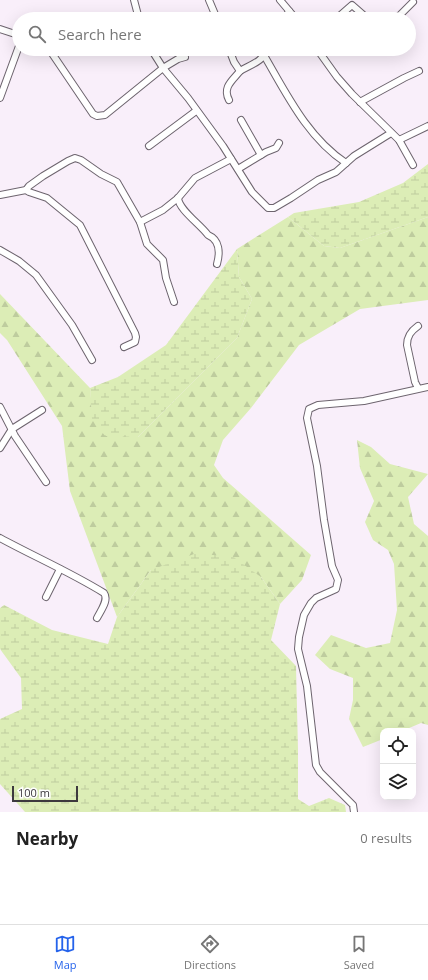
<!DOCTYPE html>
<html lang="en">
<head>
<meta charset="utf-8">
<style>
  body { margin:0; font-family:"Open Sans",sans-serif; background:#f6f6f6; color:#222 }
  .controls { position:absolute; right:12px; bottom:12px; display:grid; overflow:hidden; border-radius:8px; box-shadow:0 4px 16px #0002 }
  .controls button { width:36px; height:36px; display:grid; place-items:center; padding:0; border:0; border-bottom:1px solid #e0e0e0; background:#fff; color:#222; font:20px sans-serif }
  .scale { position:absolute; left:12px; bottom:10px; width:66px; box-sizing:border-box; padding-left:4px; border:2px solid #3d393e; border-top:0; font-size:11px; line-height:14px; white-space:nowrap; color:#3d393e; -webkit-text-stroke:3px #fff; paint-order:stroke }
  .list { margin:0; padding:0; list-style:none }
  h2 { display:flex; justify-content:space-between; align-items:center; height:52px; margin:0; padding:0 16px; font-size:17px }
  h2 small { font-size:13px; font-weight:400; color:#767676 }
  .icon { flex:none; width:22px; height:22px; fill:none; stroke:currentColor; stroke-width:2; stroke-linecap:round; stroke-linejoin:round }
  .map { position:relative; flex:none; width:428px; height:812px; overflow:hidden }
  .search { position:absolute; background:#fff; box-shadow:0 4px 16px #0002; left:12px; right:12px; top:12px; height:44px; display:flex; align-items:center; gap:10px; box-sizing:border-box; padding:0 14px; border-radius:22px; color:#767676; font-size:15px }
  .sheet { height:112px; background:#fff }
  nav { display:flex; justify-content:space-around; align-items:center; box-sizing:border-box; height:56px; border-top:1px solid #e0e0e0; background:#fff; font-size:11px; color:#767676 }
  nav a { display:grid; justify-items:center; gap:2px }
  nav .on { color:#2563eb }
  .map>svg:first-child { display:block }
  .forest { fill:url(#forest-firs) }
  .wetland { fill:url(#wetland-marsh) }
  .lines { fill:none; stroke-linecap:round; stroke-linejoin:round }
  .minor-casing { stroke:#6d646e; stroke-width:8 }
  .minor { stroke:#fff; stroke-width:6 }
</style>
</head>
<body>
<div class="map">
<svg width="428" height="812" viewBox="0 0 428 812">
  <defs>
    <pattern id="forest-firs" width="22" height="20" patternUnits="userSpaceOnUse"><rect width="22" height="20" fill="#dcedb6"/><path d="M5 1l3.5 6h-7zM16 11l3.5 6h-7z" fill="#becc9e"/></pattern>
    <pattern id="wetland-marsh" width="20" height="14" patternUnits="userSpaceOnUse"><rect width="20" height="14" fill="#dcedb6"/><path d="M1 5h8M5 5V1M11 12h8M15 12V8" fill="none" stroke="#becc9e"/></pattern>
  </defs>
  <rect width="100%" height="100%" fill="#f9effa"/>
  <g class="forest">
    <path d="M 288,217 L 324,246 L 340,248 L 428,217 L 428,300 L 360,309 L 299,345 L 251,408 L 223,440 L 214,465 L 223,478 L 311,555 L 302,580 L 280,604 L 261,577 L 151,570 L 117,617 L 70,491 L 62,426 L 7,340 L 0,333 L 0,294 L 90,388 L 93,419 L 138,437 L 237,338 L 252,299 L 239,277 L 237,249 Z"/>
    <path d="M 357,440 L 371,447 L 390,464 L 428,474 L 408,497 L 414,524 L 428,536 L 428,725 L 421,723 L 402,731 L 383,731 L 383,739 L 363,747 L 349,719 L 353,700 L 353,678 L 330,669 L 315,655 L 331,635 L 366,648 L 390,643 L 397,610 L 394,564 L 388,550 L 373,540 L 365,522 L 374,501 L 360,468 Z"/>
  </g>
  <g class="wetland">
    <path d="M 428,164 L 428,217 L 340,248 L 324,246 L 288,217 L 294,213 L 359,202 L 403,183 Z"/>
    <path d="M 237,249 L 239,277 L 252,299 L 237,338 L 138,437 L 105,436 L 92,419 L 90,388 L 118,377 L 166,345 Z"/>
    <path d="M 194,554 L 232,556 L 261,577 L 280,604 L 271,640 L 296,666 L 298,750 L 298,799 L 309,806 L 329,798 L 345,805 L 346,812 L 25,812 L 0,784 L 0,719 L 22,709 L 21,678 L 0,649 L 0,608 L 4,605 L 52,630 L 108,644 L 117,617 L 151,570 Z"/>
  </g>
  <g class="lines">
    <defs>
      <g id="minor">
        <path d="M 134,0 L 139,19"/>
        <path d="M 209,0 L 217,19"/>
        <path d="M 280,0 L 296,19"/>
        <path d="M 285,19 L 289,11"/>
        <path d="M 336,19 L 352,5 L 368,19"/>
        <path d="M 396,19 L 413,2"/>
        <path d="M 0,29 L 15,34 L 19,38"/>
        <path d="M 49,49 L 93,114 L 97,116 L 105,115 L 163,68 L 178,59 L 185,57"/>
        <path d="M 151,49 L 163,68 L 188,98 L 223,146 L 252,192 L 268,208 L 274,208 L 291,198 L 318,180 L 336,172 L 354,156 L 391,133"/>
        <path d="M 229,49 L 234,62 L 240,71 C 252,64 262,62 268,49"/>
        <path d="M 317,49 L 337,77 L 352,94 L 399,140 L 413,165"/>
        <path d="M 265,57 C 287,95 308,138 346,163"/>
        <path d="M 0,98 L 19,46"/>
        <path d="M 229,100 C 222,87 233,80 240,71"/>
        <path d="M 360,102 L 404,78 L 419,71"/>
        <path d="M 241,120 L 261,155"/>
        <path d="M 399,140 L 428,126"/>
        <path d="M 149,146 L 196,111"/>
        <path d="M 238,169 L 266,152 L 276,148 L 279,143"/>
        <path d="M 26,190 L 29,192 L 47,198 L 80,225 L 135,333 L 136,337 L 135,342 L 124,347"/>
        <path d="M 0,195 L 26,190 L 29,186 L 43,176 L 68,161 L 75,158 L 81,160 L 101,174 L 117,182 L 140,222 L 147,244 L 163,260 L 166,278 L 174,302"/>
        <path d="M 178,198 C 179,210 200,224 208,235 C 220,240 220,253 217,264"/>
        <path d="M 140,222 L 163,210 L 178,198 L 195,178 L 231,159"/>
        <path d="M 0,250 L 19,261 L 36,275 L 72,325 L 92,360"/>
        <path d="M 418,326 C 411,331 407,336 407,345 L 415,382 L 418,388"/>
        <path d="M 0,407 L 15,436 L 46,482"/>
        <path d="M 0,448 L 12,429 L 42,410"/>
        <path d="M 0,538 C 35,557 70,572 104,593 C 109,600 101,610 97,618"/>
        <path d="M 46,597 L 60,569"/>
        <path d="M 354,812 L 353,805 L 320,772 L 316,765 L 307,686 L 298,649 L 299,637 L 304,615 L 311,603 L 316,598 L 336,589 L 338,580 L 332,566 L 324,520 L 317,466 L 307,418 L 309,409 L 318,405 L 364,401 L 428,387"/>
      </g>
    </defs>
    <use href="#minor" class="minor-casing"/>
    <use href="#minor" class="minor"/>
  </g>
</svg>
<div class="controls">
<button><svg class="icon" aria-label="locate" viewBox="0 0 24 24"><circle cx="12" cy="12" r="6"/><path d="M12 2v4M12 18v4M2 12h4M18 12h4"/></svg></button>
<button><svg class="icon" aria-label="layers" viewBox="0 0 24 24"><path d="M12 4l9 5-9 5-9-5zM3 14l9 5 9-5"/></svg></button>
</div>
<div class="scale">100 m</div>
<div class="search"><svg class="icon" aria-label="search" viewBox="0 0 24 24"><circle cx="10" cy="10" r="6"/><path d="M15 15l6 6"/></svg>Search here</div>
</div>
<section class="sheet">
<h2>Nearby<small>0 results</small></h2>
<ul class="list">
</ul>
</section>
<nav>
<a class="on"><svg class="icon" aria-label="map" viewBox="0 0 24 24"><path d="M3 6l6-2 6 2 6-2v14l-6 2-6-2-6 2zM9 4v14M15 6v14"/></svg>Map</a>
<a><svg class="icon" aria-label="directions" viewBox="0 0 24 24"><path d="M12 3l9 9-9 9-9-9zM9 14v-3h6M13 9l2 2-2 2"/></svg>Directions</a>
<a><svg class="icon" aria-label="saved" viewBox="0 0 24 24"><path d="M7 4h10v16l-5-4-5 4z"/></svg>Saved</a>
</nav>
</body>
</html>
